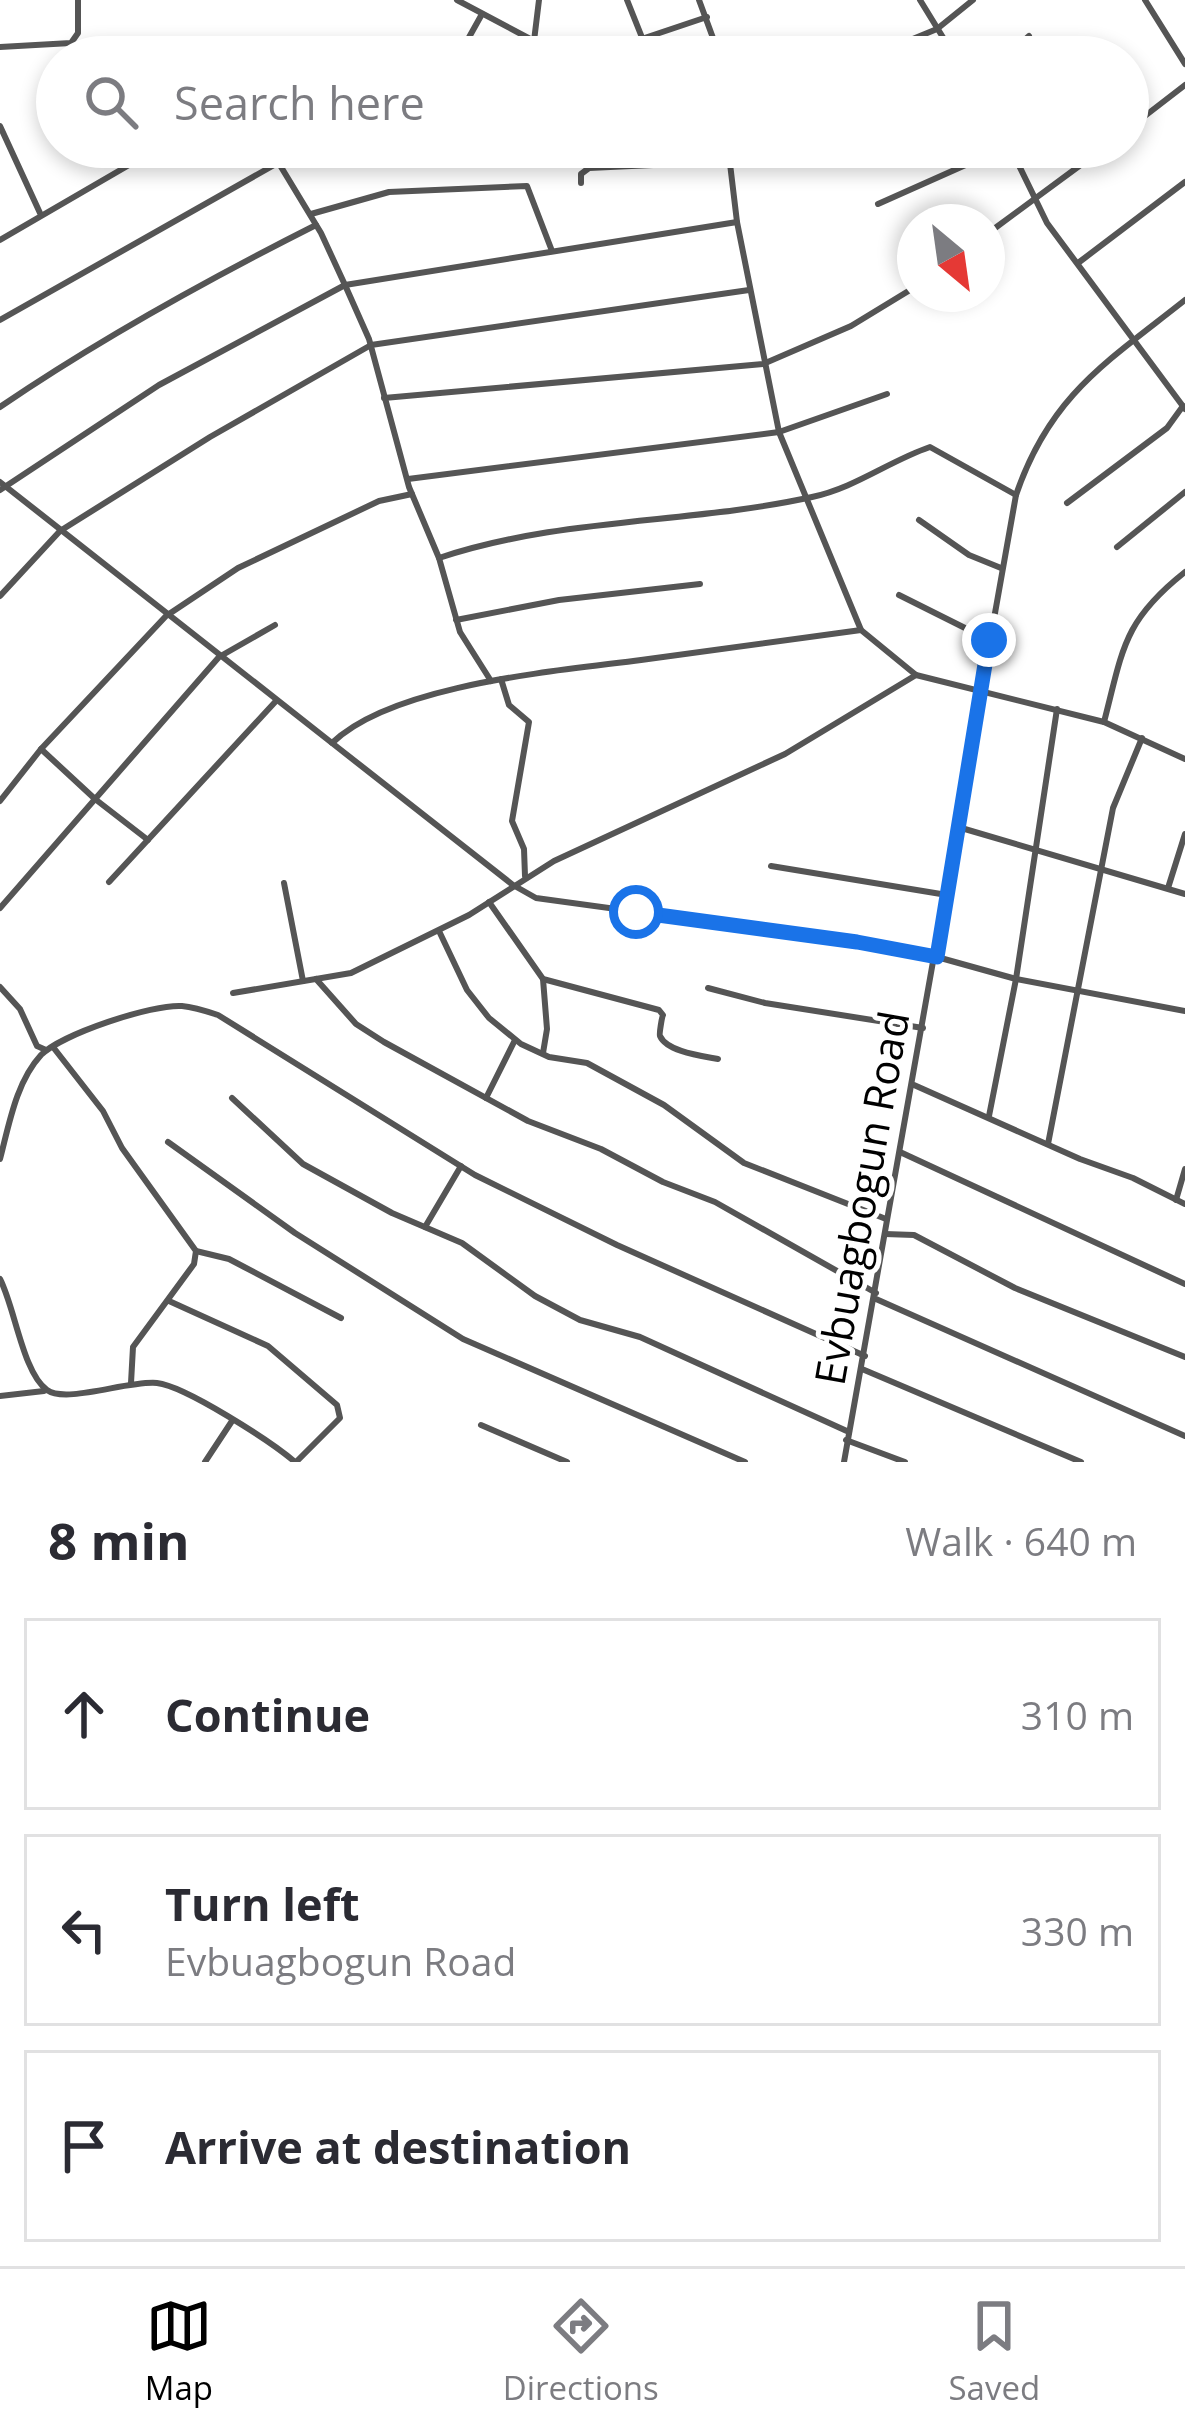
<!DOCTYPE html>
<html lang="en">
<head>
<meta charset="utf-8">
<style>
  body { margin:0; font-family:"Open Sans",sans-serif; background:#f7f7f7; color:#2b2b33 }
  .compass { position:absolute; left:897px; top:204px; width:108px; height:108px; border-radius:50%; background:#fff; box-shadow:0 6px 18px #0003; rotate:151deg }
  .stop { position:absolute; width:36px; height:36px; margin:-27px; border:9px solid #1a73e8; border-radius:50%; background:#fff }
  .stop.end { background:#1a73e8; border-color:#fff; box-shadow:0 3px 12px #0008 }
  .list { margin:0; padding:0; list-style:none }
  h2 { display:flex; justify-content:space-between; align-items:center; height:156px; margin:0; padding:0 48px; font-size:51px }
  h2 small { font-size:39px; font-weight:400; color:#7c7c81 }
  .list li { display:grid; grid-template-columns:78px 1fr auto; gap:36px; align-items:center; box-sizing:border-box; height:192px; margin:0 24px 24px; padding:0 24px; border:3px solid #e1e1e2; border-radius:0px }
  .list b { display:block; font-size:45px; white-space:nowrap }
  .list p { margin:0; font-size:39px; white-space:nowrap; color:#7c7c81 }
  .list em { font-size:39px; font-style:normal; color:#7c7c81 }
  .icon { flex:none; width:66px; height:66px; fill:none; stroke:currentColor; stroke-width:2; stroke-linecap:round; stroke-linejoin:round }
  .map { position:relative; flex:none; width:1185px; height:1462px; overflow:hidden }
  .search { position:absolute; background:#fff; box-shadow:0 6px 18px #0003; left:36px; right:36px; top:36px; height:132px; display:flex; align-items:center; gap:30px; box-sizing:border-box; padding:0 42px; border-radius:66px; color:#7c7c81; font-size:45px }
  .sheet { height:804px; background:#fff }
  nav { display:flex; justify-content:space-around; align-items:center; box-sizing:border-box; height:168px; border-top:3px solid #e1e1e2; background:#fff; font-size:33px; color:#7c7c81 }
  nav a { display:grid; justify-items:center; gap:6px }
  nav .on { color:#000 }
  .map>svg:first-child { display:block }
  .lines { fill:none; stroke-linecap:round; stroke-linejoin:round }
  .minor { stroke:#555; stroke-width:6 }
  .route { stroke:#1a73e8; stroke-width:15 }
  .labels { text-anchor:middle; stroke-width:10; stroke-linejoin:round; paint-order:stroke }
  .street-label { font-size:42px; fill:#000; stroke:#fff }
</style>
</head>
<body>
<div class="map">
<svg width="1185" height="1462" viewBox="0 0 1185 1462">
  <rect width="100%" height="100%" fill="#fff"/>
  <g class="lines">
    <g class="minor">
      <path d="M 457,0 L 534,41 L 539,0"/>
      <path d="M 627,0 L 643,40"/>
      <path d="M 699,0 L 720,57"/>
      <path d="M 920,0 L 955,57"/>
      <path d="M 1145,0 L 1185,64"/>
      <path d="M 534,41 L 558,57"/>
      <path d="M 0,47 L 71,43 L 78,33 L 78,0"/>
      <path d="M 458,57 L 482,14"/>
      <path d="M 588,57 L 707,17"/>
      <path d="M 869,57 L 937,29 L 973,0"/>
      <path d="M 1006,57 L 1029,36"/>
      <path d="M 0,126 L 40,213"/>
      <path d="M 1128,129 L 1185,85"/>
      <path d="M 728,147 L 737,222 L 779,432 L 861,630 L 916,675 L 1104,722 L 1185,759"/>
      <path d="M 1010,147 L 1047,223 L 1185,409"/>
      <path d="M 581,183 L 581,174 L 589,168 L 653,165 L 661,147"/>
      <path d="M 878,204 L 1006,147"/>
      <path d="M 311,214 L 389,192 L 527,186 L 552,251"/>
      <path d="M 987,234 L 1105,147"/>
      <path d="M 0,240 L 160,147"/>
      <path d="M 1078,263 L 1185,182"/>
      <path d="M 0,320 L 306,147"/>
      <path d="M 384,398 L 763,364 L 851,326 L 915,287"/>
      <path d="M 0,407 C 101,338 207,280 316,225"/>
      <path d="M 408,479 L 779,432 L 887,394"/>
      <path d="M 0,482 L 332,743"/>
      <path d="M 0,490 L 159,385 L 345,285 L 321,233 L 269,147"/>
      <path d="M 1067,503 L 1167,428 L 1183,406"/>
      <path d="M 919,520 L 969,555 L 1001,568"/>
      <path d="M 1117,547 L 1185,492"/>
      <path d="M 439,558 C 562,517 689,524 812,497 C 855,488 889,461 930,447 L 1016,495"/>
      <path d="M 899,595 L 989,640"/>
      <path d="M 0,596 L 60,531 L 210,437 L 371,345 L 749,290"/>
      <path d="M 456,620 L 559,600 L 700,584"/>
      <path d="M 861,630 C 788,640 715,650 641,660 C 558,671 393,684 332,743 L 513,885 L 536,898 L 857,942 L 937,957 L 1016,979 L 1185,1011"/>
      <path d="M 501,679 L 509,705 L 529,722 L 512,821 L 524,849 L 525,876"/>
      <path d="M 491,681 L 460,632 L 439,558 L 409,487 L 369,339 L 345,285 L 737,222"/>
      <path d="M 1104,722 C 1123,649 1123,621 1185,572"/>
      <path d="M 41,749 L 95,799 L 148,840"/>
      <path d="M 0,801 L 41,749 L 166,616 L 238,568 L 379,501 L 412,494"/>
      <path d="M 958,827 L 1185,894"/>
      <path d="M 771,866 L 947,895"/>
      <path d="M 109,882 L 276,701"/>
      <path d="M 284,883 L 303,981"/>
      <path d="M 1168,888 L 1185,834"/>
      <path d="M 489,902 L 543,979 L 659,1010 L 663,1015 C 662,1017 659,1034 660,1036 C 667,1052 703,1056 718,1059"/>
      <path d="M 0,908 L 219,657 L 275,625"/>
      <path d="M 439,931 L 467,990 L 489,1018 L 521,1044 L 549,1057 L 587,1063 L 664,1105 L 744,1163 L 886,1219"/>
      <path d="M 316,979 L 356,1024 L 384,1042 L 528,1121 L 601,1149 L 663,1182 L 715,1202 L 876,1293"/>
      <path d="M 543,979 L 547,1029 L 543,1053"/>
      <path d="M 0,987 L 20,1009 L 37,1046 L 46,1050"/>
      <path d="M 708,988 L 765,1003 L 923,1028"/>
      <path d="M 233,993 L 351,973 L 469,915 L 554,861 L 785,754 L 916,675"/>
      <path d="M 53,1047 L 103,1111 L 122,1148 L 196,1251 L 194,1264 L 133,1347 L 131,1383"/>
      <path d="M 914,1085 L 1080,1159 L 1133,1178 L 1185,1204"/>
      <path d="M 232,1098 L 303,1164 L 392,1213 L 462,1243 L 535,1296 L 580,1320 L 640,1337 L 849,1432"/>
      <path d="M 486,1098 L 515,1040"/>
      <path d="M 989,1116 L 1016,979 L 1057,709"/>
      <path d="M 168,1142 L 295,1233 L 463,1339 L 745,1462"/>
      <path d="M 1048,1144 L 1113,808 L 1142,738"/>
      <path d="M 900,1152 L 1185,1284"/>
      <path d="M 0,1159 C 9,1125 16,1082 41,1055 C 62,1034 152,1004 182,1006 C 194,1007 206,1011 218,1015 L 475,1175 L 617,1245 L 865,1356"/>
      <path d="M 1176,1200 L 1185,1169"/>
      <path d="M 425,1227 L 461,1166"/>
      <path d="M 885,1234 L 914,1235 L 1015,1288 L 1185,1357"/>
      <path d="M 196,1251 L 229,1259 L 341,1318"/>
      <path d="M 0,1279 C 15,1308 23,1373 47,1390 C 66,1404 129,1380 157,1383 C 185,1386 272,1442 295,1462"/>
      <path d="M 876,1299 L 1185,1436"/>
      <path d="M 169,1301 L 268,1346 L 337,1405 L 340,1418 L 296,1462"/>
      <path d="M 862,1369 L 1081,1462"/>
      <path d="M 0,1396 L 44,1391"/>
      <path d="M 481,1425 L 567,1462"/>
      <path d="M 846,1440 L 905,1462"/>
      <path d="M 205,1462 L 232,1421"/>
      <path d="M 844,1462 L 1016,495 C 1050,395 1107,362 1185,300"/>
    </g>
  </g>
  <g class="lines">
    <path class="route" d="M 636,912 L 857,942 L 937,957 L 989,640"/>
  </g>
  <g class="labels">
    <g class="street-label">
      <text transform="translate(862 1198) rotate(-80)" y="15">Evbuagbogun Road</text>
    </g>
  </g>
</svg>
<svg class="compass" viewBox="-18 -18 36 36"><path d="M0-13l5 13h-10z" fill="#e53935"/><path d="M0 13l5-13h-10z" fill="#7c7c81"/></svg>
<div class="stop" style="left:636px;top:912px"></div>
<div class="stop end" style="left:989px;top:640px"></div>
<div class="search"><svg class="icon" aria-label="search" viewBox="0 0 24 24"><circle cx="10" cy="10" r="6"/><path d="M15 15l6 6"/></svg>Search here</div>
</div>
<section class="sheet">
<h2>8 min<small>Walk · 640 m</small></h2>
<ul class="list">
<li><svg class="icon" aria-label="ahead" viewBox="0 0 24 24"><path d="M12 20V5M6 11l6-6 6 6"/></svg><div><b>Continue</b></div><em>310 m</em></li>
<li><svg class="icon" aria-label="left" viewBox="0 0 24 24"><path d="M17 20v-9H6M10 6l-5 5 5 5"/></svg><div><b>Turn left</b><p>Evbuagbogun Road</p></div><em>330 m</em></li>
<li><svg class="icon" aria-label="arrive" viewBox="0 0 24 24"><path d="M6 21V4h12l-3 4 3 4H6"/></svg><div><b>Arrive at destination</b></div></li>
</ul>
</section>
<nav>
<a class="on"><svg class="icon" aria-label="map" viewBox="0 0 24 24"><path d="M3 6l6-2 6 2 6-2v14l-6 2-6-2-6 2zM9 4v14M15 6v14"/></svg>Map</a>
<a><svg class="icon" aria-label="directions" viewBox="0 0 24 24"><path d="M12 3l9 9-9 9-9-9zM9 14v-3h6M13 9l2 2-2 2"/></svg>Directions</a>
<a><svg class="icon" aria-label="saved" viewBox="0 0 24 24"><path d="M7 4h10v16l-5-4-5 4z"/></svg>Saved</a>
</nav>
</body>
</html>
